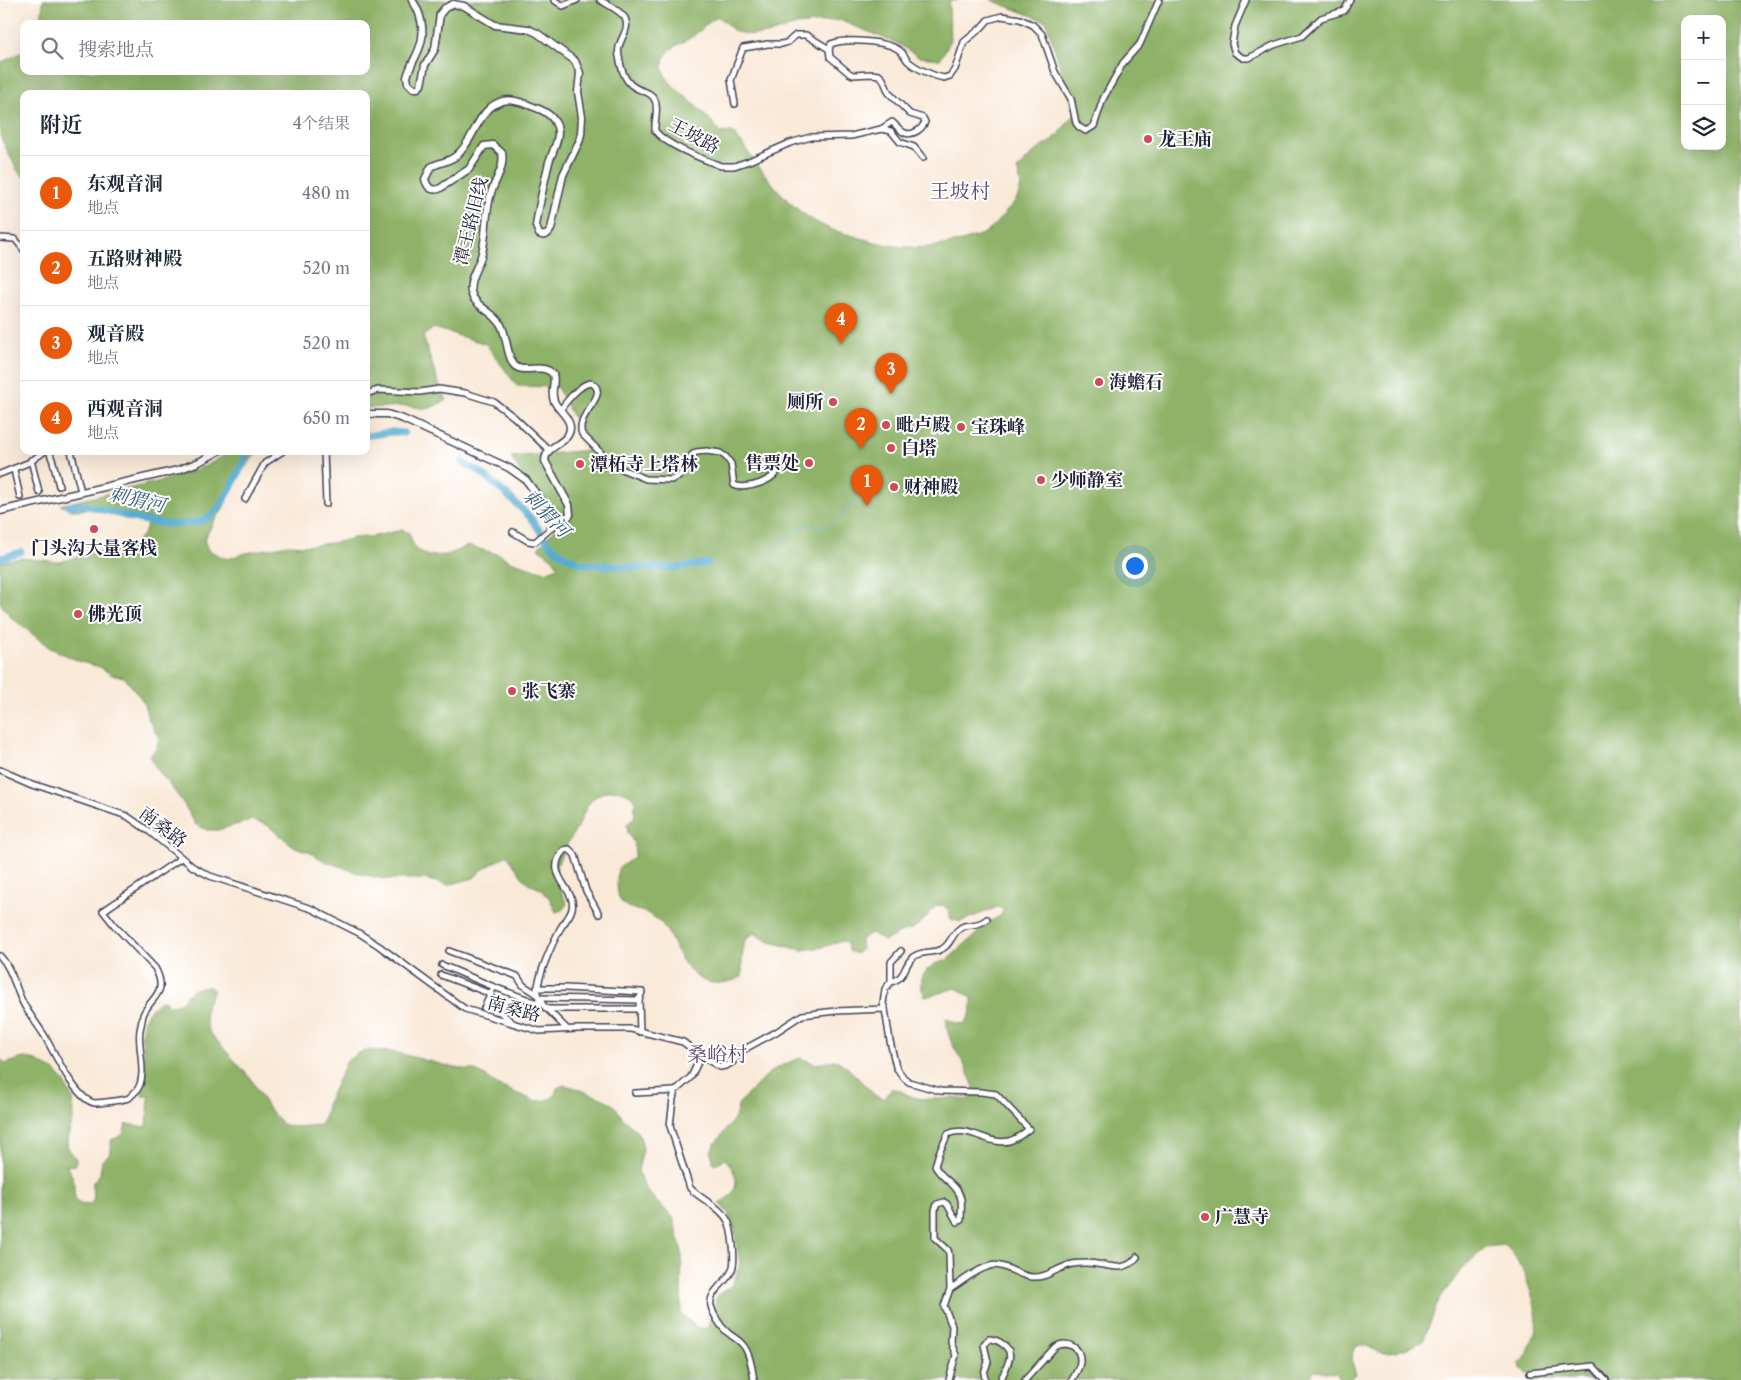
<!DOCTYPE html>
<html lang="zh">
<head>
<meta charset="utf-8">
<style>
  body { margin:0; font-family:"Libre Caslon Text","Noto Serif SC",serif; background:#f6f6f7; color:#1f2937 }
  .controls { position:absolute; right:15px; top:15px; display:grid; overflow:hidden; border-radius:10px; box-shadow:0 5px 20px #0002 }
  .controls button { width:45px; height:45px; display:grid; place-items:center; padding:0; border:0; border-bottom:1px solid #e0e1e3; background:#fff; color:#1f2937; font:25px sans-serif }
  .you { position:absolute; left:1134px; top:565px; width:18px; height:18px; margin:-12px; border:4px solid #fff; border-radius:50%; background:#1a73e8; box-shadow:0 0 0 8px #1a73e833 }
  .badge { display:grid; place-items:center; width:32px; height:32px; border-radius:50%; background:#ea580c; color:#fff; font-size:16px; font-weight:700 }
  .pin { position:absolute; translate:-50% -41px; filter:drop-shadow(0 1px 2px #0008) }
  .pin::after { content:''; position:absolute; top:26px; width:18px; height:15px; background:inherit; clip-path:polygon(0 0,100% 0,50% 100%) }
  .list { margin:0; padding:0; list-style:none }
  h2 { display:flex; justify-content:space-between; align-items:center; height:65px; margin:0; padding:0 20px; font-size:21px }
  h2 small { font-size:16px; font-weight:400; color:#747a83 }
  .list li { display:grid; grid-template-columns:32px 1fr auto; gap:15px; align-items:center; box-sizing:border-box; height:75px; padding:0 20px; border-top:1px solid #e0e1e3 }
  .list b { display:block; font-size:19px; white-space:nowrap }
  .list p { margin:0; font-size:16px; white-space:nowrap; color:#747a83 }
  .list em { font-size:16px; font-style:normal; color:#747a83 }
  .icon { flex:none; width:28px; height:28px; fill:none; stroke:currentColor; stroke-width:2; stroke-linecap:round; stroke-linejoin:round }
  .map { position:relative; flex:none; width:1741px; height:1380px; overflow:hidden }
  .search { position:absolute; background:#fff; box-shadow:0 5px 20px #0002; left:20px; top:20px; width:350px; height:55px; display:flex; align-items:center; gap:12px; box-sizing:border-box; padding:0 18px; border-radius:10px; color:#747a83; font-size:19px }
  .panel { position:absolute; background:#fff; box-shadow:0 5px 20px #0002; left:20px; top:90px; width:350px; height:365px; border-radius:10px }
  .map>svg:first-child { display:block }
  .forest { fill:#8eb268; stroke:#586a52; fill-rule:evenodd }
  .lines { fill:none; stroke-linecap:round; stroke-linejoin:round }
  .stream { stroke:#56acd2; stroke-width:1 }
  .river { stroke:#56acd2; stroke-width:7 }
  .minor-casing { stroke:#424052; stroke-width:8 }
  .major-casing { stroke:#424052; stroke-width:9 }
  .minor { stroke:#fff; stroke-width:5 }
  .major { stroke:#fff; stroke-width:6 }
  .poi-dot { fill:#d1495b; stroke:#fff; stroke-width:2 }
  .labels { text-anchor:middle; stroke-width:4; stroke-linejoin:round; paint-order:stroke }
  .street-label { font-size:18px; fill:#22223b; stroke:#fff }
  .poi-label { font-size:18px; font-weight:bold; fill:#22223b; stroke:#fff; text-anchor:start }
  .water-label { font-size:19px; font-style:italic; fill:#39607f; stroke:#fff }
  .quarter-label { font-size:20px; fill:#60496d; stroke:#fff }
</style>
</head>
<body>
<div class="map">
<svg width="1741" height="1380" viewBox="0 0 1741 1380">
  <rect width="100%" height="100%" fill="#fff"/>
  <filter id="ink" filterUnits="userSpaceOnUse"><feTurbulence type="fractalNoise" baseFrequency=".02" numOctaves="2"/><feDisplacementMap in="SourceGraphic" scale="10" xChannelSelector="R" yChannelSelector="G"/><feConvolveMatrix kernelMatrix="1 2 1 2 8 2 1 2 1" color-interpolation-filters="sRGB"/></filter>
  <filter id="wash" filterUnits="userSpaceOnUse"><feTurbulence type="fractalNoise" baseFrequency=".0096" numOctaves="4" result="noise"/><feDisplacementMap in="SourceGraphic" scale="20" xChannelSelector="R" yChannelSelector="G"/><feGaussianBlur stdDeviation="1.12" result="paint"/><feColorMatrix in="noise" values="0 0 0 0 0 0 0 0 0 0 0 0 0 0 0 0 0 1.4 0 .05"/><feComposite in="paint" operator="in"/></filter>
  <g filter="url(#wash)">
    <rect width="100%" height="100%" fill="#f9e9d7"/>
    <path class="forest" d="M 43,0 L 958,0 L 949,2 L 950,42 L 940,59 L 919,57 L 899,44 L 839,20 L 796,25 L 769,34 L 752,35 L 736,32 L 717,16 C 709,22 701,30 693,36 C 685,42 674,45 668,53 C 650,74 682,92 695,105 C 704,113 713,123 721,133 L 733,132 C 760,167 786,210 828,228 C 836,232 845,233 854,236 C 893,248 921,252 962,241 C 970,238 983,235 990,230 C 995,225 1000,218 1005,213 C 1019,198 1025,189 1017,170 L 1033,153 L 1053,140 L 1075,114 L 1046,21 L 991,0 L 1741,0 L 1741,1380 L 1531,1380 L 1532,1378 L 1530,1374 L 1519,1367 L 1519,1363 C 1527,1359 1528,1352 1531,1344 C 1534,1337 1536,1329 1537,1321 C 1537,1304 1524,1270 1514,1255 C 1512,1251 1507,1248 1503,1245 L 1486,1247 L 1461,1270 L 1439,1300 L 1423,1341 C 1412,1346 1396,1354 1383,1353 C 1373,1352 1369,1343 1356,1345 C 1350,1353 1352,1364 1356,1374 L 1349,1380 L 1341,1379 L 1335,1373 L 1315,1371 L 1311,1375 L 1310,1380 L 0,1380 L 0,1058 L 5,1064 L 19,1059 L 25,1058 L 32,1059 L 55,1071 L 64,1081 L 73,1100 L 74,1116 L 67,1140 L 68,1148 L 76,1159 L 76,1165 L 66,1166 C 70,1171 74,1178 74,1185 C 74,1198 75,1207 91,1204 L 94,1199 L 92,1188 L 93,1182 L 100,1174 L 102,1161 C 111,1152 112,1154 111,1140 L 123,1135 L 126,1124 L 147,1127 L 149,1096 L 142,1096 C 142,1085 145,1075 145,1064 C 143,1036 133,1020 162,1000 L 166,1001 L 167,1006 L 180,1003 L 191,991 L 197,988 L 210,987 L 214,991 C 204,1003 202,1021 211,1034 L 251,1079 L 268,1108 L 282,1124 L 292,1127 L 320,1125 L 325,1116 L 328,1101 L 347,1061 L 358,1053 L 371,1050 L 398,1053 L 455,1068 L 473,1070 L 484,1075 L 497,1085 L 535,1101 L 547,1100 L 555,1096 L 557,1088 L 564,1085 L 576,1088 L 606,1100 L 615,1106 L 623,1119 L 636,1130 L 641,1139 L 643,1149 L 638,1170 L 640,1177 L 646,1189 L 654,1199 L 673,1217 L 682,1252 L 681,1314 L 698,1328 L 705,1329 L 709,1325 L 717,1296 L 733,1284 L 740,1264 L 734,1228 L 728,1213 L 719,1203 C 741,1192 740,1176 725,1159 L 714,1165 L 711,1152 L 714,1145 L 735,1118 L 739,1103 L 769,1073 L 779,1067 L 800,1058 L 816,1064 L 834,1060 L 838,1061 L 848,1068 L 876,1096 L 885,1099 L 891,1089 C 903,1089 903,1094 913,1097 C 924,1100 938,1099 949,1098 C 958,1097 963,1102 972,1098 L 974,1087 L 965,1066 L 952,1044 L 948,1033 L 946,1018 L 958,1024 L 965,1023 C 971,1015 973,1008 972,997 L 956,988 L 925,997 L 922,989 L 922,977 L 927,970 L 935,964 L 947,960 L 991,921 L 1000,916 L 1004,910 L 998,907 L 960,922 L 951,919 L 948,910 L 943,905 L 936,906 L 921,923 L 912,929 L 904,931 L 884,941 L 871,933 L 861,939 L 862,949 L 857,954 L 849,951 L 846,942 L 841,941 L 824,947 L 802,950 L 770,942 L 754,933 L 745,940 L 742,957 L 742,977 C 711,991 692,981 677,951 C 672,942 669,932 662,924 C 638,898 612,924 618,869 L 635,856 L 634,843 L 628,833 L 627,825 L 635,816 L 634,809 L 637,802 C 627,787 605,787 593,799 C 585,806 583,817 578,826 C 570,841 559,854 556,871 C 554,882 563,894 567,904 L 562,910 L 556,912 L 550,899 L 541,889 L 531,885 L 522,877 L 507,855 L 482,870 L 474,878 L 448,885 L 425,879 L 385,879 L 361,874 L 325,861 L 309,852 L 295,847 L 267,825 L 253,820 L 218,830 L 207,830 L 196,825 L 182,801 L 155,766 L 150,755 L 156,749 L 159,739 L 148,718 L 143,701 L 124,677 L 112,675 L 100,667 L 81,662 L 50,648 L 12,618 L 0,603 L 0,562 L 20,558 L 60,562 L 94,552 L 121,551 L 131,546 L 141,537 L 145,532 L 148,518 L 132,516 L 102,509 L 72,510 L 60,505 L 165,480 L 206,466 L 232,451 L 258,451 L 237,478 L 222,511 L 214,521 L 204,540 L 208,550 L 227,559 L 246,553 L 288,545 L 307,546 L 338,542 L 354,538 L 375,536 L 402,530 L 409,533 L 415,549 L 428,556 L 447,555 L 468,546 L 501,555 L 510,561 L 545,572 L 558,567 L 553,559 L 538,548 L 555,529 L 511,457 L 590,450 L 557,387 L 517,386 L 486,344 L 434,328 L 423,336 L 438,382 L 447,400 L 428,409 L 407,406 L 366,408 L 366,94 L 24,94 L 24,178 L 17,170 L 0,136 L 0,63 L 24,51 L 24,71 L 366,71 L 366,24 L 41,24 ZM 1685,19 L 1722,19 L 1722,146 L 1685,146 Z"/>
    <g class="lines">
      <path class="stream" d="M 769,550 L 805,525 L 827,527 L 842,517 L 863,484 L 871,482 L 889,483"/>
      <g class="river">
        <path d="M 366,436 L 392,432 L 404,433"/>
        <path d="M 462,462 L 479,471 L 507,495 L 530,517 L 549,544 L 562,554 L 582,564 L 642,568 L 675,568 L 708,563"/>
        <path d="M 69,506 C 87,503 103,510 121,515 C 144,522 194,532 213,514 C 227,501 240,469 249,451"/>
        <path d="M 0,558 L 21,552"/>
      </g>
    </g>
  </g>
  <g filter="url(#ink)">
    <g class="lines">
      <defs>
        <g id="minor">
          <path d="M 554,0 L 563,6 L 577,0"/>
          <path d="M 600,0 C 608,5 620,10 625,18 C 630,29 621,37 619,47 C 617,53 620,60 621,66 C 629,97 647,85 655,100 C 659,109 654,121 655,131 C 667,146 703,159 721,166 L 734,166 L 749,161 L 790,143 L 811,137 L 851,136 L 881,129 L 891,131 L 900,142 L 914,147 L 923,158"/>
          <path d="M 1246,0 L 1235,26 L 1232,44 L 1235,53 L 1243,58 L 1249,58 L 1274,45 L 1302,36 L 1321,18 L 1344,11 L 1350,0"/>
          <path d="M 735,104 L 731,80 L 743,48 L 768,44 L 782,44 L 788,42 L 796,35 L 806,35 L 829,49"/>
          <path d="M 881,129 L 892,122 C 896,125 900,131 905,133 C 913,136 922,129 925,122 L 923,118 L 910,114 L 889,93 L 883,79 L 879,75 L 872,74 L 853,75 L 849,73 L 830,57 L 829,49 L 831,44 C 845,38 887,41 899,50 C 904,53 905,59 909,62 C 917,69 934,76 944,78 L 950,76 L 955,69 L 964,42 L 981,28 L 988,20 L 1002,16 L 1020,19 L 1033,25 L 1042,34 L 1055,72 L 1071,99 L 1076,123 L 1079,127 L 1086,131 L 1094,126 L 1103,99 L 1123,63 L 1140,44 L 1159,0"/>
          <path d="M 0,238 L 15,239 L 24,250"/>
          <path d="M 366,394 L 378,390 L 420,392 L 439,389 L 465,393 L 494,402 L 514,417 L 549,450"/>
          <path d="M 561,409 C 566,402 588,373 596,387 C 604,399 575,416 582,434 L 614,466 L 646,479 L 671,480 L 680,476 L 692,455 L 696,452 L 707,451 L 720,453 L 726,457 L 731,464 L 734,485 C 744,491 780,480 778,466"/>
          <path d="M 49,451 L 53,462 L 59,486"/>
          <path d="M 71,451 L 81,492"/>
          <path d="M 324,451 L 326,504"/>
          <path d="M 31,460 L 39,492"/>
          <path d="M 14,470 L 20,497"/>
          <path d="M 0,474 L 30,462 L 45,451"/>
          <path d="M 245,499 L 265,463 L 283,451"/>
          <path d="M 513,532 L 528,541 L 535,542 L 557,523"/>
          <path d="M 0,770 L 32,784 L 127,816 L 150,832 L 193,867 L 210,876 L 312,909 L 335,921 L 359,933 L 379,946 L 465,1009 L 539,1031 L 577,1029 L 631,1029 L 683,1042 L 701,1056 L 691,1077 L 675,1091 L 673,1099 L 670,1126 L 690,1188 C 701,1200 720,1206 728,1221 C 732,1230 736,1261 732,1270 C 728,1282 708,1291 711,1306 C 713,1314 720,1326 727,1332 C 731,1336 738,1339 742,1344 C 750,1352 752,1369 754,1380"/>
          <path d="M 449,951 L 517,976 L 523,985 L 537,994"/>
          <path d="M 0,956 C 12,969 15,987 23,1003 C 29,1014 37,1024 44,1035 C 53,1050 76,1101 95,1103 C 101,1103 123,1100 129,1098 C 131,1096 135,1092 137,1090 C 148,1075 137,1047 140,1030 C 141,1026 142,1020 143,1015 C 151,996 169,994 155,968 L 115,926 L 103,911 L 181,858"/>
          <path d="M 442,965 L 494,987"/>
          <path d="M 441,975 L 491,994"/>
          <path d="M 891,982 C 907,977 903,966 913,957 C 920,951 932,953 940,950 C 949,947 952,935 958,930 C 967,921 975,929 987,919"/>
          <path d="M 537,988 L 565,988 L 642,992 L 639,1000 L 640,1032"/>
          <path d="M 539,998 L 639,1000"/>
          <path d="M 546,1009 L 639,1009"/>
          <path d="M 885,1009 L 883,1004 L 885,989 L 891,982 L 891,962 L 901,951"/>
          <path d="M 513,1023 L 500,1012 L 484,1008 L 494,987 L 543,1005"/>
          <path d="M 567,1029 L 543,1005 L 537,994 C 538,975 551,946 560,929 C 564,922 570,917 572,909 C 577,888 542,875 564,850 L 569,849 L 575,855 L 586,891 L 599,914"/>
          <path d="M 701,1056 L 720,1067 L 726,1066 L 733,1062 L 743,1050 L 776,1032 L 802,1015 L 836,1011 L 885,1009 L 890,1041 L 896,1067 L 903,1077 L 909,1082 L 940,1091 L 981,1092 L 996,1094 L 1029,1129 C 1023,1134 1017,1139 1009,1141 C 988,1146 969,1124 948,1134 L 939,1153 L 935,1166 C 941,1179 958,1184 961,1199 C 962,1205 961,1213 961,1220 L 957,1222 L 947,1204 L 944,1202 L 937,1204 L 935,1210 L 935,1238 L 948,1250 L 949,1254 L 950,1289 C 962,1282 976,1269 990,1266 C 1004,1262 1019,1277 1033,1277 C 1045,1278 1055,1270 1066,1266 C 1071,1264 1078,1263 1084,1263 C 1105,1262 1123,1276 1137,1257"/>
          <path d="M 635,1093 L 675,1091"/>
          <path d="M 1530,1373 L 1593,1366 L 1606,1380"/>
          <path d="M 949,1380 L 956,1355 L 951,1343 L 952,1326 L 944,1306 L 950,1289"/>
          <path d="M 985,1380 L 984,1373 L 988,1362 L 984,1345 L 989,1339 C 995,1339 999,1341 1004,1345 C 1017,1355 1004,1369 1001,1380"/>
          <path d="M 1025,1380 L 1055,1347 C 1067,1340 1081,1347 1080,1361 C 1080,1368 1075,1374 1072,1380"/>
        </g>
        <g id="major">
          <path d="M 366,414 L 387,414 L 403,419 L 509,468 L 526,480 L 556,520 L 564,521 L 570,515 L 569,505 L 545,461 C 546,446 561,446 568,435 C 576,421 558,411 554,401 C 550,391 556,383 553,374 C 542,362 524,375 514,365 C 507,357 507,336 501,325 C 495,312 474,307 471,292 C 468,279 479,266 482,253 C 487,233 485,212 491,193 C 495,180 505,167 502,153 L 493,145 L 484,146 L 469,169 L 439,189 C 431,191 427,187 425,179 L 431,167 C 439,162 451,162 458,154 C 473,141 475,120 491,107 C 503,98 512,99 526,104 C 536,108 549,111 555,122 C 557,125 558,129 558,133 C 558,143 552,153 549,162 C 544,183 539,205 536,226 L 539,234 C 544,237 548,235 551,229 L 563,175 L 579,142 L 581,134 L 582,117 L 578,92 L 580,73 L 575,61 L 537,33 L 528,29 L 495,25 L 464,6 L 453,4 L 445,8 L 440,14 L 435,49 L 425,65 L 421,85 L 418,88 L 413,88 L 408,83 L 407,77 C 410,65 418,55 421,43 C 425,29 420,11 412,0"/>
          <path d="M 0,511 L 178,470 L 199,462 L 219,451"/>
        </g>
      </defs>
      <use href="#minor" class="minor-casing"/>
      <use href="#major" class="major-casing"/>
      <use href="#minor" class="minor"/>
      <use href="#major" class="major"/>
    </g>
  </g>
  <g class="poi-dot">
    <circle cx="1148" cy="139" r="5"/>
    <circle cx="1099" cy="382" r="5"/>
    <circle cx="833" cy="402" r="5"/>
    <circle cx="886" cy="425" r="5"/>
    <circle cx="961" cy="427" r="5"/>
    <circle cx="891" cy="448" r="5"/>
    <circle cx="809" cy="463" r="5"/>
    <circle cx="580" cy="464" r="5"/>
    <circle cx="1041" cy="480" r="5"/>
    <circle cx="894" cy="487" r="5"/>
    <circle cx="94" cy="529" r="5"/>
    <circle cx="78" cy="614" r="5"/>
    <circle cx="512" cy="691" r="5"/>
    <circle cx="1205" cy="1217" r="5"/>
  </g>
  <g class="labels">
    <g class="street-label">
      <text transform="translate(694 136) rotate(28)" y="6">王坡路</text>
      <text transform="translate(471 221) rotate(-76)" y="6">潭王路旧线</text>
      <text transform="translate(163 827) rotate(37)" y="6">南桑路</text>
      <text transform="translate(514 1009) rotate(15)" y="6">南桑路</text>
    </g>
    <g class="poi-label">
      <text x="1158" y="145">龙王庙</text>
      <text x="1109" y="388">海蟾石</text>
      <text x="823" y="408" text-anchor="end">厕所</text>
      <text x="896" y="431">毗卢殿</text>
      <text x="971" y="433">宝珠峰</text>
      <text x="901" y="454">白塔</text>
      <text x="799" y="469" text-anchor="end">售票处</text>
      <text x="590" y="470">潭柘寺上塔林</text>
      <text x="1051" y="486">少师静室</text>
      <text x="904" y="493">财神殿</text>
      <text x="94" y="554" text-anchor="middle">门头沟大量客栈</text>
      <text x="88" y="620">佛光顶</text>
      <text x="522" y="697">张飞寨</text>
      <text x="1215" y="1223">广慧寺</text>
    </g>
    <g class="water-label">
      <text transform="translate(137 499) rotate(13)" y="7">刺猬河</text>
      <text transform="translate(547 513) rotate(46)" y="7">刺猬河</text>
    </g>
    <g class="quarter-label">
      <text x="960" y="198">王坡村</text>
      <text x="717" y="1061">桑峪村</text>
    </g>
  </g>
</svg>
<div class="controls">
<button>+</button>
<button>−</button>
<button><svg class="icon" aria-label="layers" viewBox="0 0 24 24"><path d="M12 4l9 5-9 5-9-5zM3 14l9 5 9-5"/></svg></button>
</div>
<div class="you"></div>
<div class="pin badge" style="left:867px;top:506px">1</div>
<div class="pin badge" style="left:861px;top:449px">2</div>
<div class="pin badge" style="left:891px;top:394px">3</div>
<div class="pin badge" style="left:841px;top:344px">4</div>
<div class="search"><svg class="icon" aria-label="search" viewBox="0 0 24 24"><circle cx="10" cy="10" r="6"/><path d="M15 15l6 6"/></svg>搜索地点</div>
<section class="panel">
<h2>附近<small>4个结果</small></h2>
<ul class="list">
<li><span class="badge">1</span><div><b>东观音洞</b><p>地点</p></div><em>480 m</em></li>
<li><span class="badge">2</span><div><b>五路财神殿</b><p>地点</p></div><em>520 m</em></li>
<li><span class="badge">3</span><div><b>观音殿</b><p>地点</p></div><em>520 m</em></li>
<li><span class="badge">4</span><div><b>西观音洞</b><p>地点</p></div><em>650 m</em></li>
</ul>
</section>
</div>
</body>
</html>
